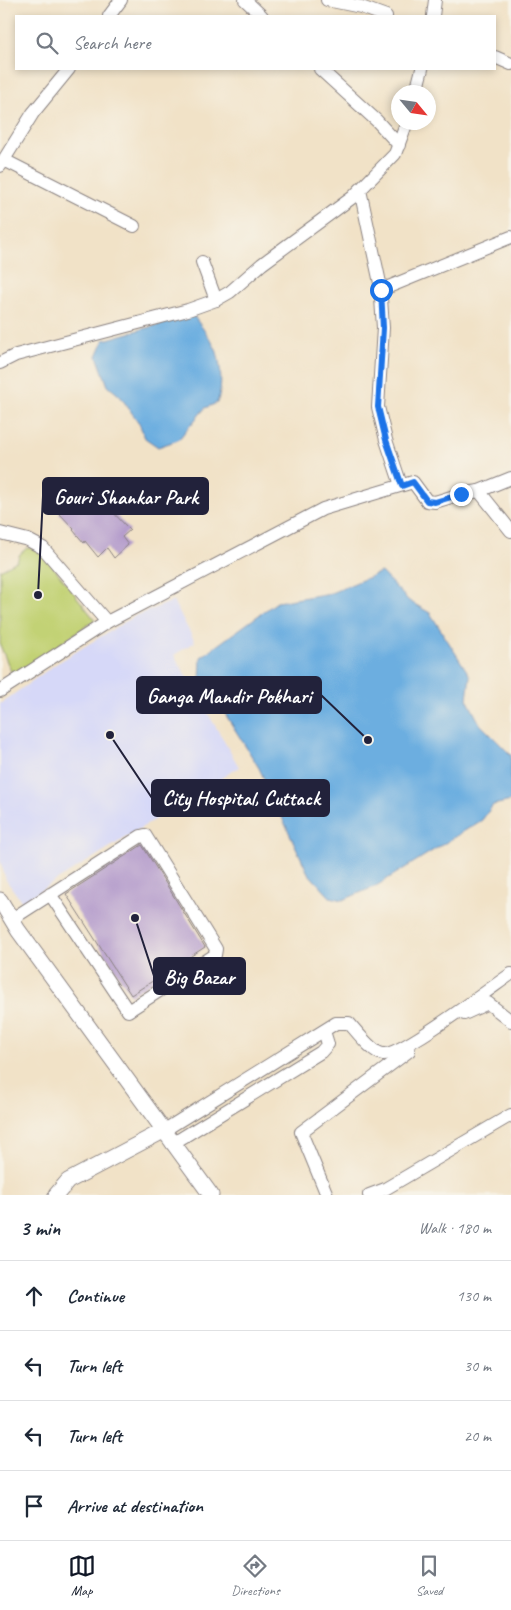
<!DOCTYPE html>
<html lang="en">
<head>
<meta charset="utf-8">
<style>
  body { margin:0; font-family:Caveat,sans-serif; background:#f2f2f3; color:#1f2937 }
  .compass { position:absolute; left:391px; top:85px; width:45px; height:45px; border-radius:50%; background:#fff; box-shadow:0 2px 8px #0003; rotate:119deg }
  .stop { position:absolute; width:15px; height:15px; margin:-11px; border:4px solid #1a73e8; border-radius:50%; background:#fff }
  .stop.end { background:#1a73e8; border-color:#fff; box-shadow:0 1px 5px #0008 }
  .list { margin:0; padding:0; list-style:none }
  h2 { display:flex; justify-content:space-between; align-items:center; height:65px; margin:0; padding:0 20px; font-size:21px }
  h2 small { font-size:16px; font-weight:400; color:#747a83 }
  .list li { display:grid; grid-template-columns:32px 1fr auto; gap:15px; align-items:center; box-sizing:border-box; height:70px; padding:0 20px; border-top:1px solid #e0e1e3 }
  .list b { display:block; font-size:19px; white-space:nowrap }
  .list em { font-size:16px; font-style:normal; color:#747a83 }
  .icon { flex:none; width:28px; height:28px; fill:none; stroke:currentColor; stroke-width:2; stroke-linecap:round; stroke-linejoin:round }
  .map { position:relative; flex:none; width:511px; height:1195px; overflow:hidden }
  .search { position:absolute; background:#fff; box-shadow:0 2px 8px #0003; left:15px; right:15px; top:15px; height:55px; display:flex; align-items:center; gap:12px; box-sizing:border-box; padding:0 18px; border-radius:0px; color:#747a83; font-size:19px }
  .sheet { height:345px; background:#fff }
  nav { display:flex; justify-content:space-around; align-items:center; box-sizing:border-box; height:70px; border-top:1px solid #e0e1e3; background:#fff; font-size:14px; color:#747a83 }
  nav a { display:grid; justify-items:center; gap:2px }
  nav .on { color:#111827 }
  .map>svg:first-child { display:block }
  .built { fill:#d6d8f8 }
  .green { fill:#c2d275; stroke:#727a58 }
  .water { fill:#6caee0; stroke:#47688e }
  .building { fill:#b59dcc }
  .lines { fill:none; stroke-linecap:round; stroke-linejoin:round }
  .minor-casing { stroke:#8a8281; stroke-width:14 }
  .major-casing { stroke:#8a8281; stroke-width:17 }
  .minor { stroke:#fff; stroke-width:12 }
  .major { stroke:#fff; stroke-width:15 }
  .route { stroke:#1a73e8; stroke-width:6 }
  .leader { fill:none; stroke:#22223b; stroke-width:2 }
  .callout-dot { fill:#22223b; stroke:#f7f3e8; stroke-width:2 }
  .callout { fill:#22223b; stroke:#22223b; stroke-width:2 }
  .callout-label { font-size:21px; text-anchor:middle; font-weight:bold; fill:#fff }
</style>
</head>
<body>
<div class="map">
<svg width="511" height="1195" viewBox="0 0 511 1195">
  <rect width="100%" height="100%" fill="#f7f3e8"/>
  <filter id="ink" filterUnits="userSpaceOnUse"><feTurbulence type="fractalNoise" baseFrequency=".02" numOctaves="2"/><feDisplacementMap in="SourceGraphic" scale="10" xChannelSelector="R" yChannelSelector="G"/><feConvolveMatrix kernelMatrix="1 2 1 2 8 2 1 2 1" color-interpolation-filters="sRGB"/></filter>
  <filter id="wash" filterUnits="userSpaceOnUse"><feTurbulence type="fractalNoise" baseFrequency=".0096" numOctaves="4" result="noise"/><feDisplacementMap in="SourceGraphic" scale="20" xChannelSelector="R" yChannelSelector="G"/><feGaussianBlur stdDeviation="1.12" result="paint"/><feColorMatrix in="noise" values="0 0 0 0 0 0 0 0 0 0 0 0 0 0 0 0 0 1.4 0 .05"/><feComposite in="paint" operator="in"/></filter>
  <g filter="url(#wash)">
    <rect width="100%" height="100%" fill="#f1e2c7"/>
    <path class="built" d="M 173,601 L 195,642 L 174,655 L 239,767 L 22,902 L 6,880 L 0,860 L 0,704 L 56,664 L 133,617 Z"/>
    <path class="green" d="M 27,548 L 40,550 L 95,620 L 13,676 L 0,645 L 0,570 L 17,561 L 20,554 Z"/>
    <g class="water">
      <path d="M 193,315 C 200,325 213,341 217,352 C 221,367 223,388 217,403 L 205,408 L 178,440 L 158,447 L 145,438 L 139,423 L 120,396 L 108,386 L 97,356 L 104,340 Z"/>
      <path d="M 381,572 L 409,601 L 430,613 L 470,676 L 467,699 L 480,724 L 511,755 L 511,801 L 493,805 L 482,820 L 376,886 L 343,900 L 330,897 L 308,873 L 259,768 L 219,704 L 200,682 L 201,657 L 277,602 L 331,593 Z"/>
    </g>
    <g id="blocks">
      <g class="building">
        <path d="M 75,485 L 82,493 L 91,485 L 98,492 L 96,494 L 105,504 L 130,530 L 122,537 L 128,545 L 114,558 L 107,548 L 98,557 L 85,541 L 84,543 L 73,530 L 74,529 L 59,513 L 68,504 L 62,497 Z"/>
        <path d="M 142,845 L 205,947 L 131,995 L 66,894 Z"/>
      </g>
    </g>
  </g>
  <g filter="url(#ink)">
    <use href="#blocks" fill-opacity="0" stroke="#8a8281" stroke-width="1"/>
    <g class="lines">
      <defs>
        <g id="minor">
          <path d="M 245,0 L 262,16"/>
          <path d="M 327,0 L 361,7 L 386,16"/>
          <path d="M 109,16 L 121,0"/>
          <path d="M 433,16 L 435,0"/>
          <path d="M 495,57 L 511,64"/>
          <path d="M 320,69 L 377,121 L 399,145"/>
          <path d="M 416,92 L 422,69"/>
          <path d="M 4,160 L 134,226"/>
          <path d="M 0,166 L 33,113 L 69,69"/>
          <path d="M 360,190 L 380,283 L 383,328 L 378,407 L 386,440 L 401,485"/>
          <path d="M 202,262 L 216,300"/>
          <path d="M 381,290 L 511,237"/>
          <path d="M 0,363 L 16,355 L 188,310 L 216,300 L 230,292 L 262,264 L 353,197 L 395,154 L 407,122"/>
          <path d="M 479,491 L 511,531"/>
          <path d="M 0,533 L 28,540 L 43,548 L 107,622"/>
          <path d="M 0,691 L 107,622 L 323,509 L 413,482 L 427,501 L 435,502 L 461,494 L 479,491 L 511,478"/>
          <path d="M 12,919 L 141,836 L 145,835 L 216,949 L 215,955 L 128,1011 L 50,894"/>
          <path d="M 464,1014 L 488,1003 L 511,1021"/>
          <path d="M 163,1131 L 336,1023 L 349,1023 C 357,1032 373,1053 383,1054 C 401,1056 492,987 511,974"/>
          <path d="M 172,1144 L 321,1052 L 328,1044 L 324,1031"/>
          <path d="M 327,1195 L 301,1132 L 409,1051"/>
          <path d="M 369,1195 L 385,1189 L 511,1115"/>
        </g>
        <g id="major">
          <path d="M 0,900 L 18,930 L 211,1195"/>
          <path d="M 56,1195 L 68,1181 L 163,1131"/>
        </g>
      </defs>
      <use href="#minor" class="minor-casing"/>
      <use href="#major" class="major-casing"/>
      <use href="#minor" class="minor"/>
      <use href="#major" class="major"/>
    </g>
  </g>
  <g class="lines" filter="url(#ink)">
    <path class="route" d="M 381,290 L 383,328 L 378,407 L 386,440 L 402,486 L 413,482 L 427,501 L 435,502 L 461,494"/>
  </g>
  <path class="leader" d="M38 595L43 496M368 740L321 695M110 735L152 798M135 918L154 976"/>
  <g class="callout-dot">
    <circle cx="38" cy="595" r="5"/>
    <circle cx="368" cy="740" r="5"/>
    <circle cx="110" cy="735" r="5"/>
    <circle cx="135" cy="918" r="5"/>
  </g>
  <g class="callout">
    <rect x="43" y="478" width="165" height="36" rx="5"/>
    <rect x="137" y="677" width="184" height="36" rx="5"/>
    <rect x="152" y="780" width="177" height="36" rx="5"/>
    <rect x="154" y="958" width="91" height="36" rx="5"/>
  </g>
  <g class="callout-label">
    <text x="126" y="504">Gouri Shankar Park</text>
    <text x="229" y="703">Ganga Mandir Pokhari</text>
    <text x="241" y="805">City Hospital, Cuttack</text>
    <text x="199" y="984">Big Bazar</text>
  </g>
</svg>
<svg class="compass" viewBox="-18 -18 36 36"><path d="M0-13l5 13h-10z" fill="#e53935"/><path d="M0 13l5-13h-10z" fill="#747a83"/></svg>
<div class="stop" style="left:381px;top:290px"></div>
<div class="stop end" style="left:461px;top:494px"></div>
<div class="search"><svg class="icon" aria-label="search" viewBox="0 0 24 24"><circle cx="10" cy="10" r="6"/><path d="M15 15l6 6"/></svg>Search here</div>
</div>
<section class="sheet">
<h2>3 min<small>Walk · 180 m</small></h2>
<ul class="list">
<li><svg class="icon" aria-label="ahead" viewBox="0 0 24 24"><path d="M12 20V5M6 11l6-6 6 6"/></svg><div><b>Continue</b></div><em>130 m</em></li>
<li><svg class="icon" aria-label="left" viewBox="0 0 24 24"><path d="M17 20v-9H6M10 6l-5 5 5 5"/></svg><div><b>Turn left</b></div><em>30 m</em></li>
<li><svg class="icon" aria-label="left" viewBox="0 0 24 24"><path d="M17 20v-9H6M10 6l-5 5 5 5"/></svg><div><b>Turn left</b></div><em>20 m</em></li>
<li><svg class="icon" aria-label="arrive" viewBox="0 0 24 24"><path d="M6 21V4h12l-3 4 3 4H6"/></svg><div><b>Arrive at destination</b></div></li>
</ul>
</section>
<nav>
<a class="on"><svg class="icon" aria-label="map" viewBox="0 0 24 24"><path d="M3 6l6-2 6 2 6-2v14l-6 2-6-2-6 2zM9 4v14M15 6v14"/></svg>Map</a>
<a><svg class="icon" aria-label="directions" viewBox="0 0 24 24"><path d="M12 3l9 9-9 9-9-9zM9 14v-3h6M13 9l2 2-2 2"/></svg>Directions</a>
<a><svg class="icon" aria-label="saved" viewBox="0 0 24 24"><path d="M7 4h10v16l-5-4-5 4z"/></svg>Saved</a>
</nav>
</body>
</html>
